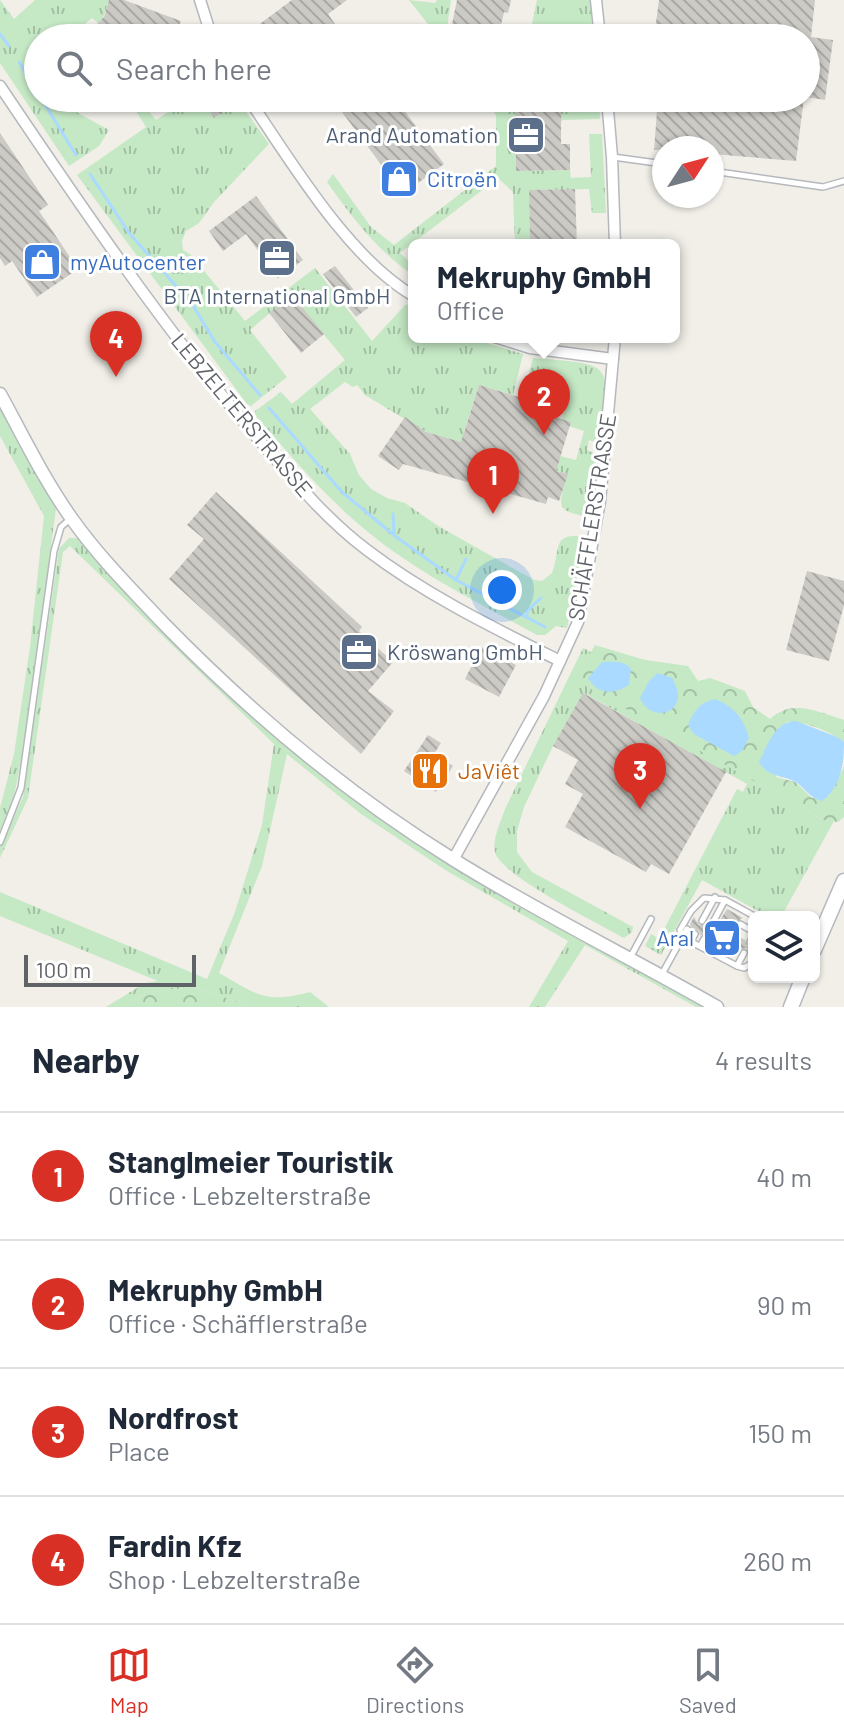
<!DOCTYPE html>
<html lang="en">
<head>
<meta charset="utf-8">
<style>
  body { margin:0; font-family:Barlow,sans-serif; background:#f6f6f7; color:#1f2937 }
  .controls { position:absolute; right:24px; bottom:24px; display:grid; overflow:hidden; border-radius:12px; box-shadow:0 2px 6px #0004 }
  .controls button { width:72px; height:72px; display:grid; place-items:center; padding:0; border:0; border-bottom:2px solid #e0e1e3; background:#fff; color:#1f2937; font:40px sans-serif }
  .compass { position:absolute; left:652px; top:136px; width:72px; height:72px; border-radius:50%; background:#fff; box-shadow:0 2px 6px #0004; rotate:54deg }
  .scale { position:absolute; left:24px; bottom:20px; width:172px; box-sizing:border-box; padding-left:8px; border:4px solid #5f6368; border-top:0; font-size:22px; line-height:28px; white-space:nowrap; color:#5f6368; -webkit-text-stroke:6px #fff; paint-order:stroke }
  .you { position:absolute; left:502px; top:590px; width:28px; height:28px; margin:-20px; border:6px solid #fff; border-radius:50%; background:#1a73e8; box-shadow:0 0 0 12px #1a73e833 }
  .badge { display:grid; place-items:center; width:52px; height:52px; border-radius:50%; background:#d93025; color:#fff; font-size:26px; font-weight:700 }
  .pin { position:absolute; translate:-50% -66px; filter:drop-shadow(0 2px 4px #0008) }
  .pin::after { content:''; position:absolute; top:42px; width:28px; height:24px; background:inherit; clip-path:polygon(0 0,100% 0,50% 100%) }
  .popup { position:absolute; left:408px; top:239px; width:272px; height:104px; box-sizing:border-box; display:grid; place-content:center; border-radius:12px; background:#fff; filter:drop-shadow(0 2px 6px #0005); font-size:26px; white-space:nowrap; color:#747a83 }
  .popup b { font-size:30px; color:#1f2937 }
  .popup::after { content:''; position:absolute; left:50%; top:100%; margin-left:-16px; border:16px solid transparent; border-top-color:#fff }
  .list { margin:0; padding:0; list-style:none }
  h2 { display:flex; justify-content:space-between; align-items:center; height:104px; margin:0; padding:0 32px; font-size:34px }
  h2 small { font-size:26px; font-weight:400; color:#747a83 }
  .list li { display:grid; grid-template-columns:52px 1fr auto; gap:24px; align-items:center; box-sizing:border-box; height:128px; padding:0 32px; border-top:2px solid #e0e1e3 }
  .list b { display:block; font-size:30px; white-space:nowrap }
  .list p { margin:0; font-size:26px; white-space:nowrap; color:#747a83 }
  .list em { font-size:26px; font-style:normal; color:#747a83 }
  .icon { flex:none; width:44px; height:44px; fill:none; stroke:currentColor; stroke-width:2; stroke-linecap:round; stroke-linejoin:round }
  .map { position:relative; flex:none; width:844px; height:1007px; overflow:hidden }
  .search { position:absolute; background:#fff; box-shadow:0 2px 6px #0004; left:24px; right:24px; top:24px; height:88px; display:flex; align-items:center; gap:20px; box-sizing:border-box; padding:0 28px; border-radius:44px; color:#747a83; font-size:30px }
  .sheet { height:616px; background:#fff }
  nav { display:flex; justify-content:space-around; align-items:center; box-sizing:border-box; height:112px; border-top:2px solid #e0e1e3; background:#fff; font-size:22px; color:#747a83 }
  nav a { display:grid; justify-items:center; gap:4px }
  nav .on { color:#d93025 }
  .map>svg:first-child { display:block }
  .grass { fill:url(#grass-tufts) }
  .forest { fill:url(#forest-crowns) }
  .water { fill:#aadaff }
  .lines { fill:none; stroke-linecap:round; stroke-linejoin:round }
  .stream { stroke:#aadaff; stroke-width:3 }
  .building { fill:url(#building-back-hatch) }
  .service-casing { stroke:#b5b8bc; stroke-width:8 }
  .minor-casing { stroke:#b5b8bc; stroke-width:13 }
  .tertiary-casing { stroke:#b5b8bc; stroke-width:15 }
  .secondary-casing { stroke:#b6babf; stroke-width:17 }
  .service { stroke:#fff; stroke-width:5 }
  .minor { stroke:#fff; stroke-width:10 }
  .tertiary { stroke:#fff; stroke-width:12 }
  .secondary { stroke:#fff; stroke-width:14 }
  .labels { text-anchor:middle; stroke-width:6; stroke-linejoin:round; paint-order:stroke }
  .service-label { font-size:22px; fill:#4e5e75; stroke:#fff; text-anchor:end }
  .shop-label { font-size:22px; fill:#366cbe; stroke:#fff; text-anchor:start }
  .street-label { font-size:22px; fill:#5f6368; stroke:#fff }
  .food-label { font-size:22px; fill:#c56008; stroke:#fff; text-anchor:start }
</style>
</head>
<body>
<div class="map">
<svg width="844" height="1007" viewBox="0 0 844 1007">
  <defs>
    <pattern id="grass-tufts" width="24" height="20" patternUnits="userSpaceOnUse" patternTransform="scale(2)"><rect width="24" height="20" fill="#c5e8c5"/><path d="M3 7l-1-3M5 7V3M7 7l1-3M15 17l-1-3M17 17v-4M19 17l1-3" fill="none" stroke="#a3c0a4"/></pattern>
    <pattern id="forest-crowns" width="20" height="18" patternUnits="userSpaceOnUse" patternTransform="scale(2)"><rect width="20" height="18" fill="#c5e8c5"/><path d="M2 6a3 3 0 1 1 6 0M12 15a3 3 0 1 1 6 0" fill="none" stroke="#a3c0a4"/></pattern>
    <pattern id="building-back-hatch" width="6" height="6" patternUnits="userSpaceOnUse" patternTransform="scale(2)"><rect width="6" height="6" fill="#cccac5"/><path d="M-1 5l2 2M0 0l6 6M5-1l2 2" fill="none" stroke="#a9a8a4"/></pattern>
  </defs>
  <rect width="100%" height="100%" fill="#f1efe8"/>
  <g class="grass">
    <path d="M 0,0 L 14,19 L 35,0 L 109,0 L 102,21 L 98,23 L 92,18 L 69,38 L 38,38 L 38,98 L 74,98 L 69,108 L 109,130 L 99,146 L 69,166 L 0,63 Z"/>
    <path d="M 409,0 L 435,3 L 437,0 L 451,0 L 446,36 L 458,38 L 439,38 Z"/>
    <path d="M 537,0 L 590,0 L 593,38 L 529,38 Z"/>
    <path d="M 189,98 L 212,98 L 205,103 L 214,117 L 240,103 L 269,144 L 214,202 L 199,223 L 186,231 L 182,241 L 183,250 L 191,255 L 245,321 L 315,268 L 372,341 L 406,304 L 414,309 L 414,337 L 466,337 L 523,354 L 513,395 L 479,385 L 464,431 L 558,461 L 560,456 L 576,460 L 584,431 L 569,426 L 562,420 L 569,397 L 559,388 L 559,373 L 552,371 L 549,379 L 529,373 L 533,358 C 617,365 610,361 598,443 L 589,440 L 587,450 L 596,454 L 589,517 C 552,510 560,506 567,474 L 426,432 L 365,395 L 357,385 L 353,387 L 345,382 L 310,409 L 350,454 L 359,475 L 371,489 L 387,498 L 405,503 L 438,526 L 534,580 L 542,581 L 552,573 C 561,550 551,531 585,537 L 567,628 L 556,626 L 545,635 L 537,635 C 479,603 419,574 368,532 C 326,498 291,456 256,416 L 255,411 L 281,392 L 292,404 L 345,360 L 291,295 L 250,330 L 287,377 L 251,406 L 247,404 L 77,175 L 146,127 L 134,108 L 142,102 L 156,120 Z"/>
    <path d="M 483,98 L 511,98 L 512,112 L 573,110 L 573,98 L 599,98 L 600,119 L 562,120 L 561,123 L 515,124 L 516,171 L 570,170 L 571,178 L 591,177 L 589,134 L 602,134 L 606,213 L 592,213 L 589,189 L 529,190 L 530,245 L 515,245 L 513,192 L 498,178 L 400,253 L 414,266 L 410,273 C 375,248 351,216 327,182 L 333,174 L 371,227 L 394,245 L 496,166 L 496,115 Z"/>
    <path d="M 0,408 L 56,509 L 22,755 L 14,796 L 0,831 L 0,808 L 14,754 L 30,647 L 44,516 L 0,436 Z"/>
    <path d="M 69,538 L 78,538 L 149,616 L 368,809 L 465,874 L 706,1007 L 696,1007 L 585,945 L 545,1007 L 529,1007 L 568,941 L 447,871 L 361,814 L 287,754 L 262,866 L 219,973 C 258,995 265,1004 310,992 L 329,1007 L 252,1007 L 195,987 L 148,992 L 123,1007 L 106,1007 L 145,983 L 158,981 L 0,916 L 0,892 L 207,979 L 235,912 L 262,825 L 274,744 L 70,546 L 63,552 L 28,798 L 0,858 L 0,847 L 23,797 L 59,549 Z"/>
    <path d="M 583,648 L 591,652 L 584,666 L 580,663 L 583,684 L 823,820 L 834,821 L 781,917 L 769,917 L 702,880 L 661,955 L 645,946 L 651,934 L 659,939 L 737,789 L 743,792 L 747,784 L 584,693 L 553,746 L 524,807 L 517,831 L 517,852 L 532,872 L 633,927 L 632,932 L 624,938 C 600,924 500,875 495,852 C 492,839 501,821 505,809 Z"/>
  </g>
  <g class="forest">
    <path d="M 595,645 L 645,660 L 688,666 L 698,681 L 710,678 L 745,691 L 753,707 L 770,719 C 793,698 818,712 844,720 L 844,742 C 830,731 804,721 787,722 L 776,777 L 795,782 L 812,798 L 829,795 L 844,767 L 844,817 L 838,822 L 823,820 L 582,684 L 578,673 L 579,663 L 584,665 Z"/>
    <path d="M 195,987 L 252,1007 L 123,1007 L 148,992 Z"/>
  </g>
  <g class="water">
    <path d="M 602,662 C 613,662 624,660 631,669 L 629,685 C 614,694 599,696 588,678 Z"/>
    <path d="M 658,673 L 672,678 C 693,712 652,726 640,698 L 649,681 Z"/>
    <path d="M 715,699 C 734,707 743,717 749,738 L 742,751 L 734,756 L 694,734 L 688,725 C 694,711 699,703 715,699 Z"/>
    <path d="M 796,721 L 837,737 L 844,742 C 844,764 841,787 822,801 C 809,798 805,787 794,781 C 781,775 767,777 759,762 C 768,745 774,722 796,721 Z"/>
  </g>
  <g class="lines">
    <g class="stream">
      <path d="M 0,34 L 9,46"/>
      <path d="M 19,62 L 38,94"/>
      <path d="M 41,98 L 76,155"/>
      <path d="M 90,174 L 129,233 L 192,304 L 215,342 L 260,395"/>
      <path d="M 269,408 L 342,492 L 395,536 L 456,580 L 545,627"/>
      <path d="M 393,514 L 394,534"/>
      <path d="M 456,580 L 466,559"/>
      <path d="M 527,615 L 527,611 L 541,598"/>
    </g>
  </g>
  <g class="building">
    <path d="M 109,0 L 124,0 L 181,21 L 174,38 L 100,38 L 91,30 L 104,17 Z"/>
    <path d="M 292,0 L 347,0 L 328,14 L 335,24 L 316,38 L 254,38 L 249,32 Z"/>
    <path d="M 457,0 L 511,0 L 508,13 L 504,12 L 498,38 L 469,38 L 450,34 Z"/>
    <path d="M 659,0 L 815,0 L 811,37 L 833,40 L 825,100 L 806,97 L 806,38 L 654,38 Z"/>
    <path d="M 212,98 L 227,98 L 232,106 L 214,118 L 204,102 Z"/>
    <path d="M 353,98 L 395,98 L 444,164 L 403,194 L 339,108 Z"/>
    <path d="M 511,98 L 573,98 L 574,110 L 561,110 L 561,144 L 570,144 L 570,170 L 516,171 L 515,112 L 511,112 Z"/>
    <path d="M 658,98 L 804,98 L 796,161 L 712,154 L 712,148 L 654,150 Z"/>
    <path d="M 0,133 L 48,205 L 39,211 L 78,269 L 37,297 L 12,261 L 5,266 L 0,258 Z"/>
    <path d="M 575,189 L 577,245 L 530,245 L 529,190 Z"/>
    <path d="M 256,196 L 303,260 L 278,278 L 246,234 L 223,251 L 209,231 Z"/>
    <path d="M 335,266 L 368,308 L 356,317 L 323,274 Z"/>
    <path d="M 292,295 L 324,334 L 301,353 L 269,313 Z"/>
    <path d="M 479,385 L 522,398 L 520,406 L 571,422 L 556,471 L 568,474 L 559,501 L 548,497 L 546,504 L 403,464 L 399,470 L 378,456 L 405,417 L 426,432 L 461,442 Z"/>
    <path d="M 216,492 L 362,627 L 359,631 L 393,662 L 368,691 L 394,711 L 361,754 L 169,579 L 204,539 L 187,525 Z"/>
    <path d="M 807,571 L 844,581 L 844,605 L 829,661 L 786,650 Z"/>
    <path d="M 481,647 L 516,665 L 499,697 L 465,679 Z"/>
    <path d="M 583,693 L 726,772 L 669,874 L 651,864 L 646,872 L 565,827 L 583,794 L 565,784 L 578,760 L 553,746 Z"/>
    <path d="M 428,735 L 441,743 L 434,754 L 453,766 L 436,792 L 404,771 Z"/>
    <path d="M 727,909 L 743,918 L 735,922 L 738,929 L 735,934 L 745,940 L 747,946 L 754,946 L 751,957 L 746,948 L 739,950 L 729,945 L 727,949 L 709,941 L 707,935 L 700,935 L 699,931 L 692,929 L 690,924 L 694,917 L 699,925 L 706,925 L 708,930 L 713,931 Z"/>
  </g>
  <g class="lines">
    <defs>
      <g id="service">
        <path d="M 613,157 L 664,164"/>
        <path d="M 712,171 L 823,187 L 844,181"/>
        <path d="M 0,842 L 21,788 L 54,551 L 61,527 L 70,519"/>
        <path d="M 702,921 L 715,897"/>
        <path d="M 740,924 L 754,932"/>
        <path d="M 711,926 L 725,900"/>
        <path d="M 691,941 L 695,934"/>
        <path d="M 750,942 L 754,934"/>
        <path d="M 700,946 L 704,939"/>
        <path d="M 630,958 L 651,919"/>
        <path d="M 754,962 L 744,968 L 737,966 L 682,937 L 680,930 L 691,911 L 704,898 L 725,900 L 756,917"/>
        <path d="M 737,966 L 744,953"/>
        <path d="M 662,974 L 687,929"/>
      </g>
      <g id="minor">
        <path d="M 200,0 L 212,38"/>
        <path d="M 596,0 L 600,38"/>
        <path d="M 0,86 C 80,205 161,324 253,433 C 289,474 323,517 367,550 C 426,595 494,628 560,661"/>
        <path d="M 248,98 C 290,160 349,259 414,296"/>
        <path d="M 607,98 L 612,157 L 615,245"/>
        <path d="M 495,337 L 530,348 L 613,359"/>
        <path d="M 453,860 L 544,696 L 578,622 L 600,501 L 615,337"/>
      </g>
      <path id="tertiary" d="M 0,394 C 23,436 44,480 72,519 C 99,557 132,590 164,624 C 251,713 347,794 454,860 C 539,913 630,957 717,1007"/>
      <g id="secondary">
        <path d="M 814,950 L 844,881"/>
        <path d="M 791,1007 L 803,977"/>
      </g>
    </defs>
    <use href="#service" class="service-casing"/>
    <use href="#minor" class="minor-casing"/>
    <use href="#tertiary" class="tertiary-casing"/>
    <use href="#secondary" class="secondary-casing"/>
    <use href="#service" class="service"/>
    <use href="#minor" class="minor"/>
    <use href="#tertiary" class="tertiary"/>
    <use href="#secondary" class="secondary"/>
  </g>
  <defs>
    <symbol id="office-square" viewBox="-11 -11 22 22"><rect x="-9" y="-9" width="18" height="18" rx="4" fill="#5c6f8a" stroke="#fff"/><path d="M-6-3h4V-5.5h4V-3h4V5H-6ZM-1-4.5V-3h2v-1.5ZM-6 0V1H6V0Z" fill="#fff"/></symbol>
    <symbol id="shop-square" viewBox="-11 -11 22 22"><rect x="-9" y="-9" width="18" height="18" rx="4" fill="#3f7fe0" stroke="#fff"/><path d="M-5-2.5h2.3a2.7 3.5 0 0 1 5.4 0H5L5.5 6h-11ZM-1.5-2.5h3a1.5 2.3 0 0 0-3 0Z" fill="#fff"/></symbol>
    <symbol id="restaurant-square" viewBox="-11 -11 22 22"><rect x="-9" y="-9" width="18" height="18" rx="4" fill="#e8710a" stroke="#fff"/><path d="M-5-6h1v4h1v-4h1v4h1v-4h1v5L-1.5 .5V6h-2V.5L-5-1ZM5-6V6H3V1.5H1.5Q1.5-4 5-6Z" fill="#fff"/></symbol>
    <symbol id="supermarket-square" viewBox="-11 -11 22 22"><rect x="-9" y="-9" width="18" height="18" rx="4" fill="#3f7fe0" stroke="#fff"/><path d="M-6-5.5h2.5l.6 2H6L4.5 2H-2.5L-4.4-4H-6ZM-1.5 3.2a1.3 1.3 0 1 0 .1 0ZM3 3.2a1.3 1.3 0 1 0 .1 0Z" fill="#fff"/></symbol>
  </defs>
  <g fill-rule="evenodd">
    <use href="#office-square" x="504" y="113" width="44" height="44"/>
    <use href="#shop-square" x="377" y="157" width="44" height="44"/>
    <use href="#office-square" x="255" y="236" width="44" height="44"/>
    <use href="#shop-square" x="20" y="240" width="44" height="44"/>
    <use href="#office-square" x="337" y="630" width="44" height="44"/>
    <use href="#restaurant-square" x="408" y="749" width="44" height="44"/>
    <use href="#supermarket-square" x="700" y="916" width="44" height="44"/>
  </g>
  <g class="labels">
    <g class="service-label">
      <text x="498" y="143">Arand Automation</text>
      <text x="277" y="304" text-anchor="middle">BTA International GmbH</text>
      <text x="387" y="660" text-anchor="start">Kröswang GmbH</text>
    </g>
    <g class="shop-label">
      <text x="427" y="187">Citroën</text>
      <text x="70" y="270">myAutocenter</text>
      <text x="694" y="946" text-anchor="end">Aral</text>
    </g>
    <g class="street-label">
      <text transform="translate(242 415) rotate(50)" y="8">LEBZELTERSTRASSE</text>
      <text transform="translate(592 517) rotate(-81)" y="8">SCHÄFFLERSTRASSE</text>
    </g>
    <g class="food-label">
      <text x="458" y="779">JaViêt</text>
    </g>
  </g>
</svg>
<div class="controls">
<button><svg class="icon" aria-label="layers" viewBox="0 0 24 24"><path d="M12 4l9 5-9 5-9-5zM3 14l9 5 9-5"/></svg></button>
</div>
<svg class="compass" viewBox="-18 -18 36 36"><path d="M0-13l5 13h-10z" fill="#e53935"/><path d="M0 13l5-13h-10z" fill="#747a83"/></svg>
<div class="scale">100 m</div>
<div class="you"></div>
<div class="pin badge" style="left:493px;top:514px">1</div>
<div class="pin badge" style="left:544px;top:435px">2</div>
<div class="popup"><b>Mekruphy GmbH</b>Office</div>
<div class="pin badge" style="left:640px;top:809px">3</div>
<div class="pin badge" style="left:116px;top:377px">4</div>
<div class="search"><svg class="icon" aria-label="search" viewBox="0 0 24 24"><circle cx="10" cy="10" r="6"/><path d="M15 15l6 6"/></svg>Search here</div>
</div>
<section class="sheet">
<h2>Nearby<small>4 results</small></h2>
<ul class="list">
<li><span class="badge">1</span><div><b>Stanglmeier Touristik</b><p>Office · Lebzelterstraße</p></div><em>40 m</em></li>
<li><span class="badge">2</span><div><b>Mekruphy GmbH</b><p>Office · Schäfflerstraße</p></div><em>90 m</em></li>
<li><span class="badge">3</span><div><b>Nordfrost</b><p>Place</p></div><em>150 m</em></li>
<li><span class="badge">4</span><div><b>Fardin Kfz</b><p>Shop · Lebzelterstraße</p></div><em>260 m</em></li>
</ul>
</section>
<nav>
<a class="on"><svg class="icon" aria-label="map" viewBox="0 0 24 24"><path d="M3 6l6-2 6 2 6-2v14l-6 2-6-2-6 2zM9 4v14M15 6v14"/></svg>Map</a>
<a><svg class="icon" aria-label="directions" viewBox="0 0 24 24"><path d="M12 3l9 9-9 9-9-9zM9 14v-3h6M13 9l2 2-2 2"/></svg>Directions</a>
<a><svg class="icon" aria-label="saved" viewBox="0 0 24 24"><path d="M7 4h10v16l-5-4-5 4z"/></svg>Saved</a>
</nav>
</body>
</html>
